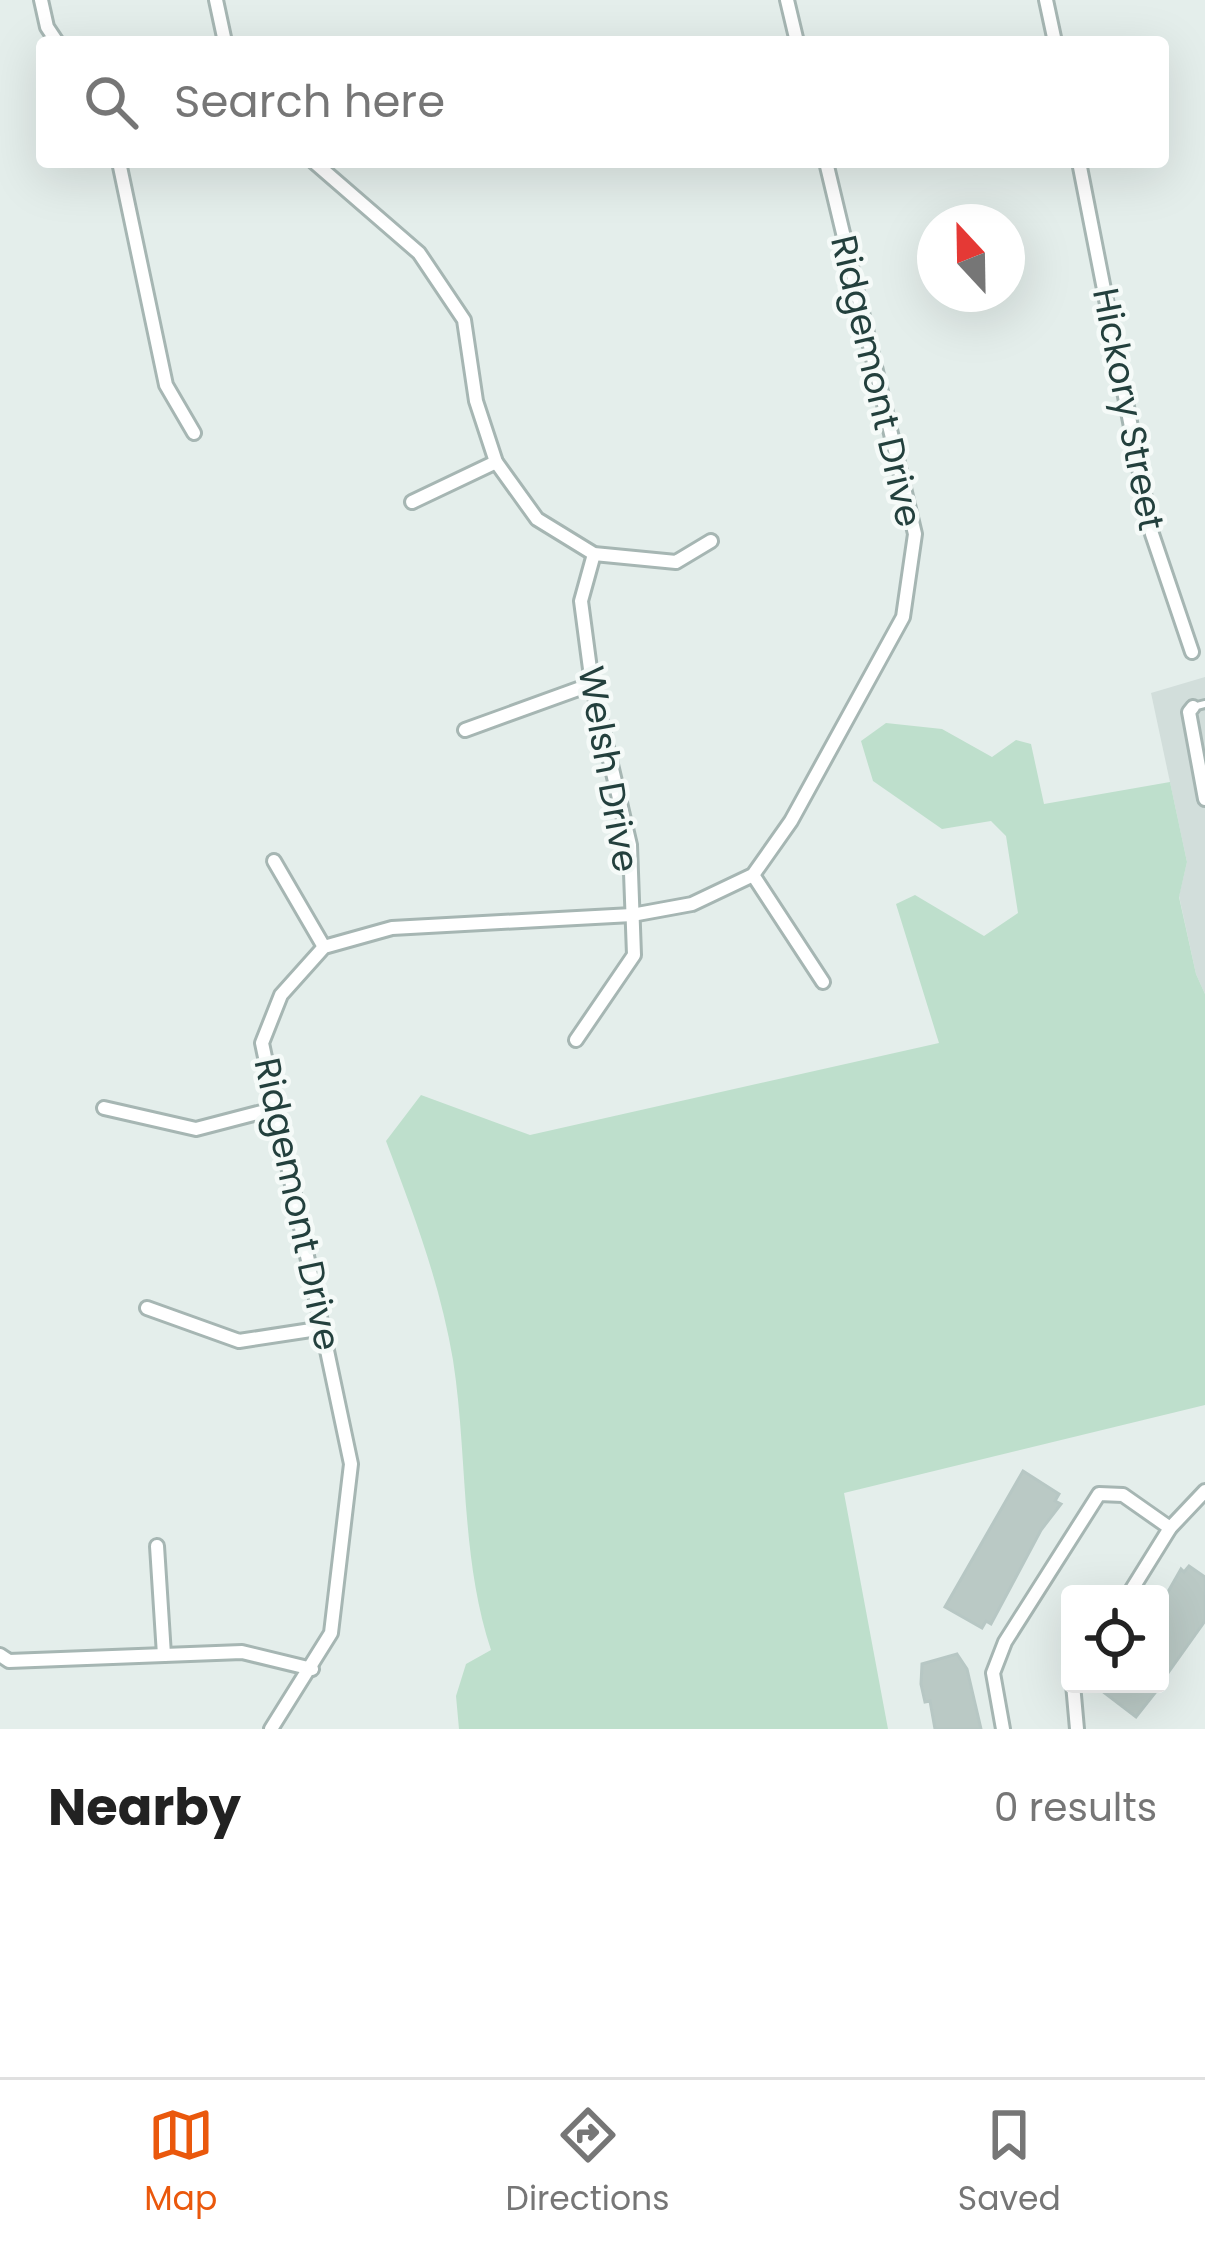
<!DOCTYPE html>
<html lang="en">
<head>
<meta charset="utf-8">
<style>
  body { margin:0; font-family:Poppins,sans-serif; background:#f2f2f2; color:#222 }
  .controls { position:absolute; right:36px; bottom:36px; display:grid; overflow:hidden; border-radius:12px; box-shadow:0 12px 48px #0002 }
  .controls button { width:108px; height:108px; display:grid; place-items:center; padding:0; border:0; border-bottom:3px solid #e0e0e0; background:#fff; color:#222; font:60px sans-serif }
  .compass { position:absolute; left:917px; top:204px; width:108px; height:108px; border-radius:50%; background:#fff; box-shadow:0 12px 48px #0002; rotate:338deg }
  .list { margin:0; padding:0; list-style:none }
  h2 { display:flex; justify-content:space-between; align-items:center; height:156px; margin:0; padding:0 48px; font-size:51px }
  h2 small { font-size:39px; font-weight:400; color:#767676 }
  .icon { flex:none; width:66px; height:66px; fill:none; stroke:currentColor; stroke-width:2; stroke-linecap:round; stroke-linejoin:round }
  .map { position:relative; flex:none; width:1205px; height:1729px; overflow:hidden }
  .search { position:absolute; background:#fff; box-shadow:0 12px 48px #0002; left:36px; right:36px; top:36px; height:132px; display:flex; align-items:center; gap:30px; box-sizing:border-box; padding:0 42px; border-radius:12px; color:#767676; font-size:45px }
  .sheet { height:348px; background:#fff }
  nav { display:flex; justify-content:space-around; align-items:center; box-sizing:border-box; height:168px; border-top:3px solid #e0e0e0; background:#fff; font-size:33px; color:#767676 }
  nav a { display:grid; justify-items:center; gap:6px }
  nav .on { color:#ea580c }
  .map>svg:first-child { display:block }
  .built { fill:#d2dedb }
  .green { fill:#bedfcc }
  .building { fill:#bac9c5; stroke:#b7c7c4; stroke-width:3 }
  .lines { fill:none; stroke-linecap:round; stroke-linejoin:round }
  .service-casing { stroke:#a6b6b3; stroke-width:12 }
  .minor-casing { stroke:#a6b6b3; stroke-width:18 }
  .service { stroke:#fff; stroke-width:6 }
  .minor { stroke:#fff; stroke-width:12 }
  .labels { text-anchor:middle; stroke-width:9; stroke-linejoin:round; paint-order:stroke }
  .street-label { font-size:36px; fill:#23403d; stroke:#f5faf8 }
</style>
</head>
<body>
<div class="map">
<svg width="1205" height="1729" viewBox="0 0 1205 1729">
  <rect width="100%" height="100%" fill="#e4eeeb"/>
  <path class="built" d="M 1205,677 L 1205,994 L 1196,974 L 1179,896 L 1187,862 L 1151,693 Z"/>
  <path class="green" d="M 886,723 L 942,729 L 992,757 L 1016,740 L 1031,744 L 1044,804 L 1170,782 L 1187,862 L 1179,897 L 1196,974 L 1205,994 L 1205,1405 L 844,1493 L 888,1729 L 459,1729 L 456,1696 L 466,1664 L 491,1650 C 460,1556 468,1456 453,1360 C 440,1283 413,1212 386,1141 L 421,1095 L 530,1135 L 939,1043 L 896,904 L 915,895 L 984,936 L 1018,913 L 1006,836 L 991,821 L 942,829 L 873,781 L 861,741 Z"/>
  <g class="building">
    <path d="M 1023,1471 L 1059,1494 L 1055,1501 L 1061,1504 L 1041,1530 L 991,1624 L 986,1621 L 982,1628 L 945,1607 Z"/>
    <path d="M 1189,1566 L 1205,1577 L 1205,1621 L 1160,1684 L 1160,1606 L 1181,1569 L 1184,1572 Z"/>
    <path d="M 957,1654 L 967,1669 L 981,1729 L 935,1729 L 930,1701 L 925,1702 L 921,1684 L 922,1664 Z"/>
    <path d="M 1107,1684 L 1162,1684 L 1136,1717 L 1102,1691 Z"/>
  </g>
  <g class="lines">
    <defs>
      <path id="service" d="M 1193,707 L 1205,704"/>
      <g id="minor">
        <path d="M 41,0 L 47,27 L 57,42"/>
        <path d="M 216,0 L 225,42"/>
        <path d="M 787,0 L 797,42"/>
        <path d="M 1046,0 L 1055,42"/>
        <path d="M 119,162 L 166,385 L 194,433"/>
        <path d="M 314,162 L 419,253 L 464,320 L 476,401 L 496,462 L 537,519 L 594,554 L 676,562 L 711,541"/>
        <path d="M 1079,162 L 1152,534 L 1192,652"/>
        <path d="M 412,502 L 496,462"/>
        <path d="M 1193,707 L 1189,712 L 1205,799"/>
        <path d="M 465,730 L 592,684"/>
        <path d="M 274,861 L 324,947"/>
        <path d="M 753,875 L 823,982"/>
        <path d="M 576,1040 L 634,955 L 630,845 L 592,684 L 581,601 L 594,554"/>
        <path d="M 104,1108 L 196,1129 L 273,1109"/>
        <path d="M 147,1308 L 239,1341 L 324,1328"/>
        <path d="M 157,1546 L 164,1655"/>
        <path d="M 1129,1594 L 1170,1528 L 1205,1491"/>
        <path d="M 0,1655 L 9,1661 L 242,1652 L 312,1669"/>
        <path d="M 1073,1684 L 1077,1729"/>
        <path d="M 271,1729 L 331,1633 L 351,1464 L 262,1043 L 281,995 L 324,947 L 392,928 L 632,915 L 692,904 L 753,875 L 791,821 L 903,617 L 915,534 L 826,162"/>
        <path d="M 1003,1729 L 993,1673 L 1005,1642 L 1099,1494 L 1123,1495 L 1170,1528"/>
      </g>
    </defs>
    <use href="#service" class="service-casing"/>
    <use href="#minor" class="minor-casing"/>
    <use href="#service" class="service"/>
    <use href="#minor" class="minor"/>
  </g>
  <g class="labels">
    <g class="street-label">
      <text transform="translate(877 381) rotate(77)" y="13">Ridgemont Drive</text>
      <text transform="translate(1129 409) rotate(79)" y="13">Hickory Street</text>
      <text transform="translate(609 769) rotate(80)" y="13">Welsh Drive</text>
      <text transform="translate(298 1204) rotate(78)" y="13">Ridgemont Drive</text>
    </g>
  </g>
</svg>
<div class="controls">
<button><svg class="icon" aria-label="locate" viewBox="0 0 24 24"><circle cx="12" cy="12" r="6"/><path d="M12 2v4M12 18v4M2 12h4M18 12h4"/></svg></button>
</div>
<svg class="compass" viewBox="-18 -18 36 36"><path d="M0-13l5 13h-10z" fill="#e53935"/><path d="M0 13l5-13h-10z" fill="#767676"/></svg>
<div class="search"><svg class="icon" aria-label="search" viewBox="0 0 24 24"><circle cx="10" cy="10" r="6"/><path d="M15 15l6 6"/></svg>Search here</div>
</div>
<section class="sheet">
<h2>Nearby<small>0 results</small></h2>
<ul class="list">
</ul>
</section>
<nav>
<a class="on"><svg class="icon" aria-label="map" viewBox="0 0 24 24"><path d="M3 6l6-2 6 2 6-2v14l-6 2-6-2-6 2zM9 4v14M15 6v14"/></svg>Map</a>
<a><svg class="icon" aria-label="directions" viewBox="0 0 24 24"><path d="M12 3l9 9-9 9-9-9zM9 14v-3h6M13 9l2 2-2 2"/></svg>Directions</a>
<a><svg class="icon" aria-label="saved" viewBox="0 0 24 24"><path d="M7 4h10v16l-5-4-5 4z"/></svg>Saved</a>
</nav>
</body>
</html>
